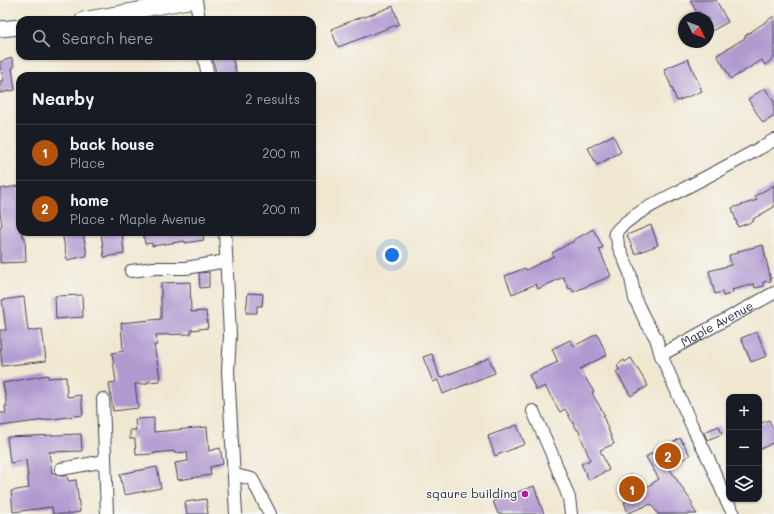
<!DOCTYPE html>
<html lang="en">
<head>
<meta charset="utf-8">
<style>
  body { margin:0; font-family:Mali,sans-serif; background:#242831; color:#f1f3f6 }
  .controls { position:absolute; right:12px; bottom:12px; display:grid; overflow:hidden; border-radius:8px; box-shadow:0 1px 3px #0004 }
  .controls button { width:36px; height:36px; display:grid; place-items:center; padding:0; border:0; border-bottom:1px solid #363941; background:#171b24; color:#f1f3f6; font:20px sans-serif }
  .compass { position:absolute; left:678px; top:12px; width:36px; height:36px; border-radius:50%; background:#171b24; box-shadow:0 1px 3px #0004; rotate:133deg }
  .you { position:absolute; left:392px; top:255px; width:14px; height:14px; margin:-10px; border:3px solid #fff; border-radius:50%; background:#1a73e8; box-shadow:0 0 0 6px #1a73e833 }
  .badge { display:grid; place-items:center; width:26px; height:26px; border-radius:50%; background:#b45309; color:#fff; font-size:13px; font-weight:700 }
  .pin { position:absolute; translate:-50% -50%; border:2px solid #fff; box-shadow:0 1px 4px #0006 }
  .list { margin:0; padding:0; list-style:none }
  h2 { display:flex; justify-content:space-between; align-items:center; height:52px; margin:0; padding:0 16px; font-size:17px }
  h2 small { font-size:13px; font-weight:400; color:#9ea1a6 }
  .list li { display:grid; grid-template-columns:26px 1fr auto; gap:12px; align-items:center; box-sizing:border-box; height:56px; padding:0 16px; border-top:1px solid #363941 }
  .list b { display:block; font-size:15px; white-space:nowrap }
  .list p { margin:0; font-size:13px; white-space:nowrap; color:#9ea1a6 }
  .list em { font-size:13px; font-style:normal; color:#9ea1a6 }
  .icon { flex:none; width:22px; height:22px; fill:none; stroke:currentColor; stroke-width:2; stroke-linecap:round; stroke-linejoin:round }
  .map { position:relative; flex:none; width:774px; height:514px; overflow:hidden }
  .search { position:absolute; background:#171b24; box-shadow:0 1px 3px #0004; left:16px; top:16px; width:300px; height:44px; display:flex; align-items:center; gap:10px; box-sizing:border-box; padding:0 14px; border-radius:12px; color:#9ea1a6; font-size:15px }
  .panel { position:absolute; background:#171b24; box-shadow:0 1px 3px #0004; left:16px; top:72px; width:300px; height:164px; border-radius:12px }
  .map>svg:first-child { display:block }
  .building { fill:#b199d0 }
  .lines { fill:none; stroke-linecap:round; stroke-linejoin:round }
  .minor-casing { stroke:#414051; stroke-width:14 }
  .major-casing { stroke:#414051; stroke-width:17 }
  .minor { stroke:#fff; stroke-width:12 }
  .major { stroke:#fff; stroke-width:15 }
  .poi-dot { fill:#b5179e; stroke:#f6f6f2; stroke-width:1.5 }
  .labels { text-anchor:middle; stroke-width:3; stroke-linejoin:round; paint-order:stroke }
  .street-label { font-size:12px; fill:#22223b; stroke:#f6f6f2 }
  .poi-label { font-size:12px; fill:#22223b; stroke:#f6f6f2; text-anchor:end }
</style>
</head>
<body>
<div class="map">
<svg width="774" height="514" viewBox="0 0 774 514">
  <rect width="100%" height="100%" fill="#f6f6f2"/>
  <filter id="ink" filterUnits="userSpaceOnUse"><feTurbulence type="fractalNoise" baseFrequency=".025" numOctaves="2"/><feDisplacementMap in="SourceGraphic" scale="8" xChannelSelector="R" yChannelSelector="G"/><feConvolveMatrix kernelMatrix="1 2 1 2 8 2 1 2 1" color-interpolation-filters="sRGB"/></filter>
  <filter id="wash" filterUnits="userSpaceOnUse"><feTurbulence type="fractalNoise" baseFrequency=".012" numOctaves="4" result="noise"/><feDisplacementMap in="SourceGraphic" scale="16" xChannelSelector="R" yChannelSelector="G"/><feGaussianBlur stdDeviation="0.9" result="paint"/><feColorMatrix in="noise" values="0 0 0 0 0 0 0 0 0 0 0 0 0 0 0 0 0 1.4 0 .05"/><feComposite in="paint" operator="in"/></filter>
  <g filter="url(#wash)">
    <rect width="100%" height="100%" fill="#f0e7d0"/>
    <g id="blocks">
      <g class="building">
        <path d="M 690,0 L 716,0 L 728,22 L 708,33 L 708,18 L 702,18 L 699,12 L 697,13 Z"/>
        <path d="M 393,6 L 399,24 L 338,47 L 331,29 L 364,16 L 365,17 Z"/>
        <path d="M 774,16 L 774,58 L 765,65 L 762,60 L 731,79 L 717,55 L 745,38 L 745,36 Z"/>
        <path d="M 212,56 L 232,56 L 237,76 L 217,76 Z"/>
        <path d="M 12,58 L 14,67 L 12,68 L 15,90 L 0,93 L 0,81 L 4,81 L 0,67 L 0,62 Z"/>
        <path d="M 688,59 L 702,91 L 677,101 L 664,69 Z"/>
        <path d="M 765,88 L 774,102 L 774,116 L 763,123 L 748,99 Z"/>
        <path d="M 613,135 L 621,152 L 597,165 L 588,148 Z"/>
        <path d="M 774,185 L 774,207 L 753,219 L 754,221 L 738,227 L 732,208 L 757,200 L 755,196 Z"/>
        <path d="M 18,186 L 20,198 L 20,232 L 22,232 L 23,237 L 25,237 L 26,262 L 0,263 L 0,227 L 2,226 L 0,212 L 0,189 Z"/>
        <path d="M 651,225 L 658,245 L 635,254 L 627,235 Z"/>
        <path d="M 593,229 L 603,247 L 599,249 L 611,276 L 573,292 L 572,288 L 569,289 L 563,277 L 538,289 L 536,284 L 512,294 L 505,276 L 525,268 L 526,270 L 554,256 L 552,253 L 574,241 L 574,240 Z"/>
        <path d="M 62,232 L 83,232 L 87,256 L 67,260 Z"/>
        <path d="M 101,232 L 122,232 L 124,254 L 104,257 Z"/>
        <path d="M 143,232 L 202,232 L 204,240 L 185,243 L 185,241 L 152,246 L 152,243 L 145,244 Z"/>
        <path d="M 763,245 L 771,281 L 763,282 L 764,286 L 755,288 L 754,284 L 732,290 L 733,293 L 723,296 L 722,292 L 715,294 L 709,271 L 731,265 L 729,255 L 738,253 L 738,251 Z"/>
        <path d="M 209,272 L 209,287 L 200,288 L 199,273 Z"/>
        <path d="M 190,282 L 191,312 L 206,311 L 208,328 L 191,330 L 191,334 L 156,335 L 157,345 L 154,345 L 159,372 L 160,381 L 147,382 L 147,384 L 135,384 L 138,408 L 113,411 L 109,383 L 116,382 L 112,353 L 123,351 L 121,323 L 161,319 L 161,283 Z"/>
        <path d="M 248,293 L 263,294 L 262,306 L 257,306 L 257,313 L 246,313 Z"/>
        <path d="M 82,295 L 83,317 L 56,319 L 55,296 Z"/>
        <path d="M 24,297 L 28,331 L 42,329 L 46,361 L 2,366 L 0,342 L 0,330 L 6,330 L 2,300 Z"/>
        <path d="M 757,332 L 767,356 L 751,362 L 741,338 Z"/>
        <path d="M 597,334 L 607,355 L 580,369 L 594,392 L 592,393 L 605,416 L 603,416 L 614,444 L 600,450 L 609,470 L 589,480 L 581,464 L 590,460 L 578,429 L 577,430 L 565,409 L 560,412 L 545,386 L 536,390 L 529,375 L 558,362 L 552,349 L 570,340 L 574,346 Z"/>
        <path d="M 432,354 L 440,378 L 489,358 L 495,373 L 457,388 L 443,394 L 438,380 L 433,382 L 423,357 Z"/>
        <path d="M 631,358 L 648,386 L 631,396 L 616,372 L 619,370 L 617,365 L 624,360 L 625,362 Z"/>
        <path d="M 48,375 L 48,378 L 66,377 L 67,397 L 81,395 L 83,415 L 0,426 L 0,413 L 6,413 L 5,406 L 7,406 L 3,383 Z"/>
        <path d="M 154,418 L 154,432 L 207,427 L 209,451 L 220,448 L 223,464 L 210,467 L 211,475 L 178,480 L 175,463 L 188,461 L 187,452 L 174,453 L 174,451 L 154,453 L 154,454 L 136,455 L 135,439 L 130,439 L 130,430 L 136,430 L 135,419 Z"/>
        <path d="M 769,420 L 774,431 L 774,442 L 759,450 L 759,424 Z"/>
        <path d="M 517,425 L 525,444 L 495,456 L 488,436 Z"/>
        <path d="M 719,426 L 722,434 L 707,440 L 704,432 Z"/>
        <path d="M 81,434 L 82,451 L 49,452 L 52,473 L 55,473 L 59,476 L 67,476 L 68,481 L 76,480 L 80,512 L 68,514 L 53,514 L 52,507 L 13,512 L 11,491 L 29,488 L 26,460 L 10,463 L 7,437 Z"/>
        <path d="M 680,438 L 690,455 L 669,468 L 693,504 L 691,505 L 697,514 L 658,514 L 651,504 L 628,513 L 624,502 L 631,499 L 623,478 L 632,475 L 639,492 L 659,479 L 646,457 L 665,445 L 666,447 Z"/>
        <path d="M 157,467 L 161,488 L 124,495 L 120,474 Z"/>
        <path d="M 534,486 L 544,514 L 498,514 L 493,501 Z"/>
        <path d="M 206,499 L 208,514 L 187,514 L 185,502 Z"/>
      </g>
    </g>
  </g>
  <g filter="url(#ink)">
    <use href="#blocks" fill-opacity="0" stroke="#414051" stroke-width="1"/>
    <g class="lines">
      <defs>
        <g id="minor">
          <path d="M 196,0 L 199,20"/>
          <path d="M 204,56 L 208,76"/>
          <path d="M 225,232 L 230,335 L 228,371 L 236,514"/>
          <path d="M 131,271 L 154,268 L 186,268 L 226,261"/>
          <path id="s1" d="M 661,355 L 774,293"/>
          <path d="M 103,399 L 107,514"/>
          <path d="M 533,411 L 551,452 L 569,498 L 571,514"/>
          <path d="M 61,469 L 105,461"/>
          <path d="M 235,475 L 252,479 L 270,514"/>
          <path d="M 734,514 L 727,502 L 709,460 L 692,426 L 661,355 L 656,338 L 645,320 L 635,299 L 630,273 L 618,245 L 617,237 L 615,233 C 631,213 669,197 693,184 C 720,170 747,156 774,140"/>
        </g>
        <g id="major">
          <path d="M 83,20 L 194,0"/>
          <path d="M 0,29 L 20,27"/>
        </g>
      </defs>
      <use href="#minor" class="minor-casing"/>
      <use href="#major" class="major-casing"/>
      <use href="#minor" class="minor"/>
      <use href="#major" class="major"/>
    </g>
  </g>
  <circle class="poi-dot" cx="525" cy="494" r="4"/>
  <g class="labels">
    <g class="street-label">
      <text dy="4" stroke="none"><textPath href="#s1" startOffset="64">Maple Avenue</textPath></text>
    </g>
    <g class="poi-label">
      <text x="517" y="498">sqaure building</text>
    </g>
  </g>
</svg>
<div class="controls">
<button>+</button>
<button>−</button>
<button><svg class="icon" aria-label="layers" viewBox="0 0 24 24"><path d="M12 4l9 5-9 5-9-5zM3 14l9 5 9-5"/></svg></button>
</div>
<svg class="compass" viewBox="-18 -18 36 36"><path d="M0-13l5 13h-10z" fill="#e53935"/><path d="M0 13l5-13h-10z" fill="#9ea1a6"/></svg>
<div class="you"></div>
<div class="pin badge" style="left:632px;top:489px">1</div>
<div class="pin badge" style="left:668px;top:456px">2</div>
<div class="search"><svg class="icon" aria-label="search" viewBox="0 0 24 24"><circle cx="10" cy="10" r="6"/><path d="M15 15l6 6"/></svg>Search here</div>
<section class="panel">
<h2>Nearby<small>2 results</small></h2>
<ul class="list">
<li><span class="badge">1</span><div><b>back house</b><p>Place</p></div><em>200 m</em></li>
<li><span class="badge">2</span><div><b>home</b><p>Place · Maple Avenue</p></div><em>200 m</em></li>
</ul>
</section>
</div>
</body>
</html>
